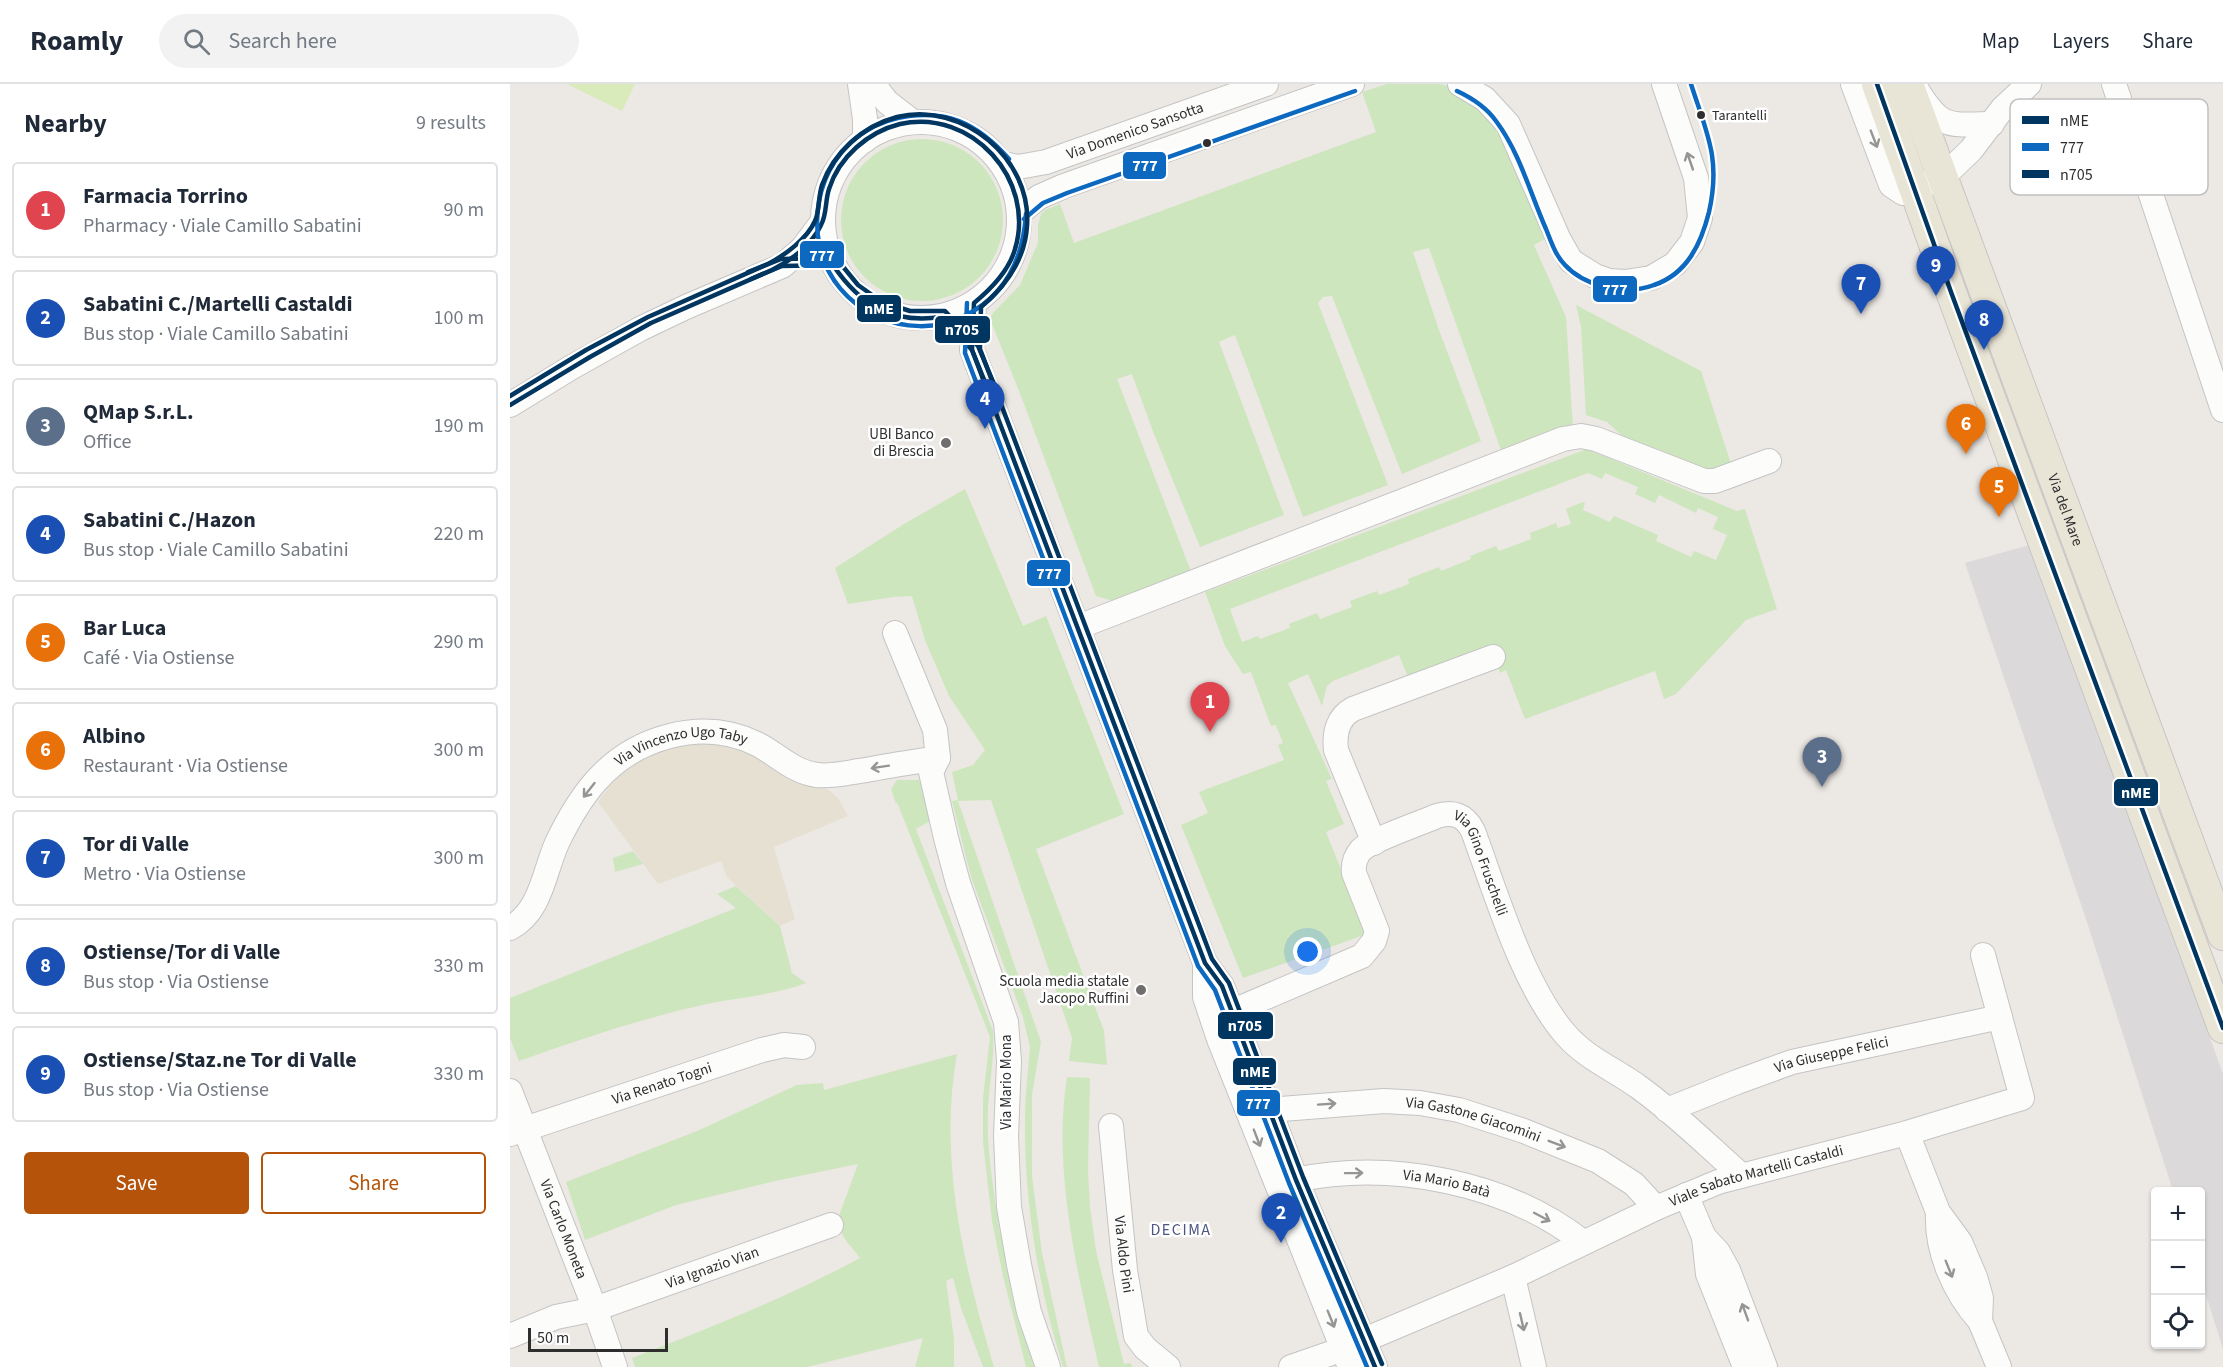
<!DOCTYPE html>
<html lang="en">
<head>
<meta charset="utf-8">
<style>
  body { margin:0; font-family:"Source Sans 3",sans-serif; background:#f2f2f3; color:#1f2937 }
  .controls { position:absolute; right:18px; bottom:18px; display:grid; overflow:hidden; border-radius:6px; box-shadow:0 2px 4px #0004 }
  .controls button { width:54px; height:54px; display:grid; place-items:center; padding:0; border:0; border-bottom:2px solid #e0e1e3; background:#fff; color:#1f2937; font:30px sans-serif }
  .scale { position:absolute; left:18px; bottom:15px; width:140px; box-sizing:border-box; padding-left:6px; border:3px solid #2e2e2e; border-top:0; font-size:16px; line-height:21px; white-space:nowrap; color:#2e2e2e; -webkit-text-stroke:4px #fff; paint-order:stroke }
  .you { position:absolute; left:798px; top:868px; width:21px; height:21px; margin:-15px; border:4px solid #fff; border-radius:50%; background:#1a73e8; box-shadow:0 0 0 9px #1a73e833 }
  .badge { display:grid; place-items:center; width:39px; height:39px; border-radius:50%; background:#b45309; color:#fff; font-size:20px; font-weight:700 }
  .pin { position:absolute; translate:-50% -50px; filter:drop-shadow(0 2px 3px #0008) }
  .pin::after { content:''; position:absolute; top:32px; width:21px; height:18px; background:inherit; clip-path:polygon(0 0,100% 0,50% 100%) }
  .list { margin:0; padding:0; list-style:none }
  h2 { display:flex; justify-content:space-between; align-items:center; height:78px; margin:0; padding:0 24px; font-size:26px }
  h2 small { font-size:20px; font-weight:400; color:#747a83 }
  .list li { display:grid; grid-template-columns:39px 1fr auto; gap:18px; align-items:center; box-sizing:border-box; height:96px; margin:0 12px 12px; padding:0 12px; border:2px solid #e0e1e3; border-radius:6px }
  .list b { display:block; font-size:22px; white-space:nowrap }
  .list p { margin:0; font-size:20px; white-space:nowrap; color:#747a83 }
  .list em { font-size:20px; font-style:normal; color:#747a83 }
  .actions { display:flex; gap:12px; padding:18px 24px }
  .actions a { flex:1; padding:14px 0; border:2px solid #b45309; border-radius:6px; text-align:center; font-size:21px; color:#b45309 }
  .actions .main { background:#b45309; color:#fff }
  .icon { flex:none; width:33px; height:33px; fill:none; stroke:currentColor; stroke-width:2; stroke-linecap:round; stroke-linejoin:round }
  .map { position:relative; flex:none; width:1713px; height:1283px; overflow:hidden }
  header { display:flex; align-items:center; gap:36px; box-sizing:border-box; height:84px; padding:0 30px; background:#fff; border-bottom:2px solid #e0e1e3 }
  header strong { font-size:28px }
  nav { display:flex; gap:33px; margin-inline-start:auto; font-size:21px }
  .search { width:420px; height:54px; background:#f2f2f3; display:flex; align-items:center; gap:15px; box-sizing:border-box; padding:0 21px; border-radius:33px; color:#747a83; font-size:22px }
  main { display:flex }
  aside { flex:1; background:#fff }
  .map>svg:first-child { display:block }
  .industrial { fill:#dcd9db }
  .education { fill:#e6e0d3 }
  .green { fill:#cee6be; fill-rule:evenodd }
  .pitch { fill:#d9eabb }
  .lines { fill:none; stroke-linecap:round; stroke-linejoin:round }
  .minor-casing { stroke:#c5c4c5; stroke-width:26 }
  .major-casing { stroke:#c6c5c4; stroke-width:32 }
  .minor { stroke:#fcfcfb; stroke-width:24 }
  .major { stroke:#e8e4d6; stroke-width:30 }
  .bus-1-casing { stroke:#fff; stroke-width:9 }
  .bus-2-casing { stroke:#fff; stroke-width:9 }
  .bus-3-casing { stroke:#fff; stroke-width:9 }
  .bus-1 { stroke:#00365f; stroke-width:4.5 }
  .bus-2 { stroke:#0c69bf; stroke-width:4.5 }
  .bus-3 { stroke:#00365f; stroke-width:4.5 }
  .oneway { stroke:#959594 }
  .bus-dot { fill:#2e2e2e; stroke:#fff; stroke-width:2 }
  .poi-dot { fill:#706f6e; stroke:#fff; stroke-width:2 }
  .labels { text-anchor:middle; stroke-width:5; stroke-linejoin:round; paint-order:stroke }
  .bus-label { font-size:14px; fill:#2e2e2e; stroke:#fff; text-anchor:start }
  .street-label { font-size:15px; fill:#2e2e2e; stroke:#fff }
  .poi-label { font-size:15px; fill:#2e2e2e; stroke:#fff; text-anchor:end }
  .neighbourhood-label { font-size:16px; letter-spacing:1.5px; fill:#4d5680; stroke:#fff }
  .key { fill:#fff; stroke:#c0c0c0; stroke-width:1.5 }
  .key-label { font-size:16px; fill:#2e2e2e }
  .line-badge { stroke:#fff; stroke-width:2 }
  .badge-label { font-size:16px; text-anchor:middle; font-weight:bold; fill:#fff }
</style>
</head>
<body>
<header>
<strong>Roamly</strong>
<div class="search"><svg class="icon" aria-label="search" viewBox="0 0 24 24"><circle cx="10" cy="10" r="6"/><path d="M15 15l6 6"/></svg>Search here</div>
<nav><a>Map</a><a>Layers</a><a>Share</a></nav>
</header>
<main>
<aside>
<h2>Nearby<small>9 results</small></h2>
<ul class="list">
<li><span class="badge" style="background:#e0444e">1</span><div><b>Farmacia Torrino</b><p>Pharmacy · Viale Camillo Sabatini</p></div><em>90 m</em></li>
<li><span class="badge" style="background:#1a4fb4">2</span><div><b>Sabatini C./Martelli Castaldi</b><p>Bus stop · Viale Camillo Sabatini</p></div><em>100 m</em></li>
<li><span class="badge" style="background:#5c6f8a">3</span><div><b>QMap S.r.L.</b><p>Office</p></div><em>190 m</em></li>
<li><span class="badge" style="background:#1a4fb4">4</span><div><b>Sabatini C./Hazon</b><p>Bus stop · Viale Camillo Sabatini</p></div><em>220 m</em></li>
<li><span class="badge" style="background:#e8710a">5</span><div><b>Bar Luca</b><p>Café · Via Ostiense</p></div><em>290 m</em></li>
<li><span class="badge" style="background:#e8710a">6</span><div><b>Albino</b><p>Restaurant · Via Ostiense</p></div><em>300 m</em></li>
<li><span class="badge" style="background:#1a4fb4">7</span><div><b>Tor di Valle</b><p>Metro · Via Ostiense</p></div><em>300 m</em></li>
<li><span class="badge" style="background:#1a4fb4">8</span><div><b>Ostiense/Tor di Valle</b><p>Bus stop · Via Ostiense</p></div><em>330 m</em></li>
<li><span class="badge" style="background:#1a4fb4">9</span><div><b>Ostiense/Staz.ne Tor di Valle</b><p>Bus stop · Via Ostiense</p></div><em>330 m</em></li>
</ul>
<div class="actions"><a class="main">Save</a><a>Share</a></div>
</aside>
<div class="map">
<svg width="1713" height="1283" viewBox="0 0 1713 1283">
  <rect width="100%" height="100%" fill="#ece8e4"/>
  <path class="industrial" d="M 1523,460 L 1713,990 L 1713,1265 L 1691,1195 L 1690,1108 L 1663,1107 L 1576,835 L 1455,479 Z"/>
  <path class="education" d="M 211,657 L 244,668 L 320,707 L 328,714 L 338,732 L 264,763 L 285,835 L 270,842 L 217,793 L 211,777 L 148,800 L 88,718 L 108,690 L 122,678 L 164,660 Z"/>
  <g class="green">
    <path d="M 877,0 L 929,0 L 939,2 L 985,33 L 1039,153 L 1024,161 L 1056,233 L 1063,345 L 992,369 L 919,164 L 903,168 L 929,246 L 971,357 L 892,390 L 822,212 L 813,213 L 808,219 L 878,401 L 793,433 L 725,251 L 709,258 L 774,431 L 690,463 L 644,350 L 622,290 L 607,295 L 682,490 L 603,517 L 586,512 L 511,312 L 480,235 L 483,229 L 510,201 L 528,159 L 528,141 L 531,130 L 535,126 L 550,120 L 564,159 L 866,48 L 852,8 Z"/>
    <circle cx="412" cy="136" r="81"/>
    <path d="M 1066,221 L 1191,287 L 1222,383 L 1205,390 L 1119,358 L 1097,338 L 1076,331 L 1071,243 Z"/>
    <path d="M 1077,365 L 1227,427 L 1235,425 L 1267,525 L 1236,536 L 1166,610 L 1154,615 L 1145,587 L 1015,635 L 996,586 L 990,589 L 980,562 L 898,593 L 889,571 L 823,597 L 817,602 L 812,622 L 798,590 L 778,599 L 822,695 L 816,697 L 834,740 L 816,748 L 857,850 L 733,894 L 671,741 L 698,729 L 689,708 L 774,676 L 768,661 L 773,659 L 766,641 L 761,642 L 741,588 L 733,590 L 715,562 L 695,508 ZM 1078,389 L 1092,395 L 1095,389 L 1128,403 L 1125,410 L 1145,419 L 1149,411 L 1186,429 L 1188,424 L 1208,433 L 1203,445 L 1217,451 L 1206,476 L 1184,467 L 1181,473 L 1146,457 L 1148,451 L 1104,432 L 1100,438 L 1073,426 L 1075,419 L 1073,418 L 1056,425 L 1061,440 L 1048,444 L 1046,439 L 1020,449 L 1021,455 L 989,467 L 986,462 L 960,472 L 961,475 L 931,487 L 929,483 L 898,495 L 899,500 L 869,511 L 867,507 L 840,517 L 842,523 L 810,535 L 807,529 L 779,540 L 780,544 L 750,555 L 748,552 L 732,558 L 720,525 Z"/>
    <path d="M 455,405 L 513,542 L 536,532 L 614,730 L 526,765 L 594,947 L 597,981 L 559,977 L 562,954 L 481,716 L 448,717 L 531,958 L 522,1010 L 522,1092 L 532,1169 L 557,1283 L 553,1283 C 529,1206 514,1118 515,1037 C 515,1013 518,988 520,963 L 513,933 L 461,793 L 442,717 L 448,716 L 442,688 L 463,681 L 475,666 L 439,612 L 415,556 L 402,512 L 383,513 L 338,520 L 325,484 L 394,440 Z"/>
    <path d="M 387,696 L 409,696 L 412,699 L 425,734 L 406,745 L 483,947 C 485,973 479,999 478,1025 C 476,1066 484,1108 490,1149 L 496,1149 L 513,1239 L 525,1283 L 516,1283 L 493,1192 L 482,1137 L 473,1058 L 473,1014 L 480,953 L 387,718 L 386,720 L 381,705 Z"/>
    <path d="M 123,767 L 133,780 L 105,788 L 103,774 Z"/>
    <path d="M 226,802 L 270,842 L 282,889 L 296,899 C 265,911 230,913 197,920 C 133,934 71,955 9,977 L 0,954 L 0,914 L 226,824 L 207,810 Z"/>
    <path d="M 447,970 C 428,1075 454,1183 484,1283 L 473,1283 L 451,1224 L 443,1194 L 436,1197 L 444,1255 L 444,1283 L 405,1283 L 413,1254 L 297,1283 L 125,1283 L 122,1274 C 199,1244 276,1214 350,1174 C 336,1155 329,1155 330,1129 L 348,1080 L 265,1097 L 166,1121 L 75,1156 L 56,1098 L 187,1047 L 287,1001 L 313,999 L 314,1006 Z"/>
    <path d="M 557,993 L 580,994 L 578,1087 L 580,1123 L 586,1167 L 614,1280 L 620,1279 L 623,1283 L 589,1283 C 568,1192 542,1086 557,993 Z"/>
  </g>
  <path class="pitch" d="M 57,0 L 125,0 L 112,27 Z"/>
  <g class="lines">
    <defs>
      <g id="minor">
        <path d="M 350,0 L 355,35 L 355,56"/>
        <path d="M 363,0 L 377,18 L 403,38"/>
        <path d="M 950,0 L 975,15 L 998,40 L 1049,156 L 1061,177 L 1085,192 L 1099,197 L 1115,198 L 1141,194 L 1165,180 L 1182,158 L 1190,134 L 1186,94 L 1154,0"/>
        <path d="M 1343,0 L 1381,101 L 1393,109 L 1433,93 L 1461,66 L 1493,24 L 1519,0"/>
        <path d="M 1604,0 L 1713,326"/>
        <path d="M 1407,6 C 1431,45 1438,41 1482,40"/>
        <circle cx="411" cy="136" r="98"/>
        <path id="s1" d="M 493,80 L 508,83 L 536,78 L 756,0"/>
        <path d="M 509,129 L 529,113 L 554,102 L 842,0"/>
        <path d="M 464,219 L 462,266 L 695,879 L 712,902 L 786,1096 L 865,1283"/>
        <path d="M 0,321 L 62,283 L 130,245 L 176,223 L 272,182 L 292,165 L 313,137"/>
        <path d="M 568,543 L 1053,355 L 1071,352 L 1086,355 L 1194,397 L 1205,397 L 1259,377"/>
        <path d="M 385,549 L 425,646 L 428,674 L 421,688 L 436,754 L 448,799 L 496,938 L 499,977 L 496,1052 L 499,1123 L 509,1181 L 519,1228 L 538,1283"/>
        <path d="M 864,759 L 826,666 C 824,649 828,633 843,625 L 983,573"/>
        <path id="s2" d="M 0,844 C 31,828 34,788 47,759 C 57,738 70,715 86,697 C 125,653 192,633 247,660 C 267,670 283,688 307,691 C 323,693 340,688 356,686 C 380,681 404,678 428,674"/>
        <path d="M 695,879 L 695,913 L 709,955 L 840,1283"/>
        <path id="s3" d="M 721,928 L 852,872 L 864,857 L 867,847 L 844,789 C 843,780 845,773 851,766 C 861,756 911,739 927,732 C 943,727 955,731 963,747 C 986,809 1013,902 1056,951 C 1077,975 1106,986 1130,1004 C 1166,1030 1198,1062 1231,1091"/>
        <path id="s4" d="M 0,1007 L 85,1225 L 105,1283"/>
        <path id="s5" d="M 758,1026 L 874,1017 L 910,1019 L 949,1026 L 1014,1047 L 1088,1077 L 1124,1100 L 1146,1124"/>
        <path id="s6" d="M 1157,1026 L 1227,998 L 1282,978 L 1490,933"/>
        <path id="s7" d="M 601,1042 L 615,1186 L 626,1252 L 635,1264 L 658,1283"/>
        <path d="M 1397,1049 L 1428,1128 L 1450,1158 L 1465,1193 L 1471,1214 L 1470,1237 C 1444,1208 1426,1167 1428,1128"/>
        <path id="s8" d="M 0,1050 L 252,966 L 274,961 L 293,963"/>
        <path id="s9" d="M 786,1096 C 881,1076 996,1098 1073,1158"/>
        <path d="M 1176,1111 L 1194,1153 L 1208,1168 L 1218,1186 L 1255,1283"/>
        <path d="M 1194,1153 L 1198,1190 L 1235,1283"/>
        <path d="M 1003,1193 L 1024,1283"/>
        <path d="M 1470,1237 L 1489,1283"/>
        <path id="s10" d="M 0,1252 L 46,1233 L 85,1225 L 321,1141"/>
        <path id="s11" d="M 781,1283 L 833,1265 L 1003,1193 L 1146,1124 L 1208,1098 L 1397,1049 L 1512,1014 L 1473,871"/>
      </g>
      <g id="major">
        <path d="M 1367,0 L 1441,208 L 1713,944"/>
        <path id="s12" d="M 1398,0 L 1713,851"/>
      </g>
    </defs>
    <use href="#minor" class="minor-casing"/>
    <use href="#major" class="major-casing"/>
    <use href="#minor" class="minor"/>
    <use href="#major" class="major"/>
    <defs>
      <g id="bus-1">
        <path d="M 1367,0 L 1441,208 L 1713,944"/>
        <path d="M 241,195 L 272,182 L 323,181 C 350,221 382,240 431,233 L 462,266 L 477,303"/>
        <path d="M 0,321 L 80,273 L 141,239 L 262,186 C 280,177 302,161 311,141 C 317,130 315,117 319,105 C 329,73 358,48 390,40 C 462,24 526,96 505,165 C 499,187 481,205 464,219 L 462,266 L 695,879 L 712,902 L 786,1096 L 865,1283"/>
      </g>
      <g id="bus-2">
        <path d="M 947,7 C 962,14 976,23 986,37 C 1010,69 1020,109 1036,145 C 1041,157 1045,171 1055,181 C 1065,192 1080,199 1094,203 C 1110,207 1128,207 1144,201 C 1177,190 1191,160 1199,128 C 1211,75 1197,50 1181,0"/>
        <path d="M 499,75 C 485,59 469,45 449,37 C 433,31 416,30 399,32 C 334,40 296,101 310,164 C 317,194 338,219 366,232 C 393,245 427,246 454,232 C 496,212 513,175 516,130"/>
        <path d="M 514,135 L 533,119 L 557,109 L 845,7"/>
        <path d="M 457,219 L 455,269 L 688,882 L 705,906 L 779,1099 L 857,1283"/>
      </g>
      <g id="bus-3">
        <path d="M 238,188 L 271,175 L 326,174 L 348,201 L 372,218 L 400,227 L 435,227 L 468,262 L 484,300"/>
        <path d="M 0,312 L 76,266 L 138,233 L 258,180 C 275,171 297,155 305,137 C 310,126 308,113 312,101 C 324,68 353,42 387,33 C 452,17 522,74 517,142 C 515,175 496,202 471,223 L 470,265 L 702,875 L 719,899 L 793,1093 L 872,1280"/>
      </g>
    </defs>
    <use href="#bus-1" class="bus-1-casing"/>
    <use href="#bus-2" class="bus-2-casing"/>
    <use href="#bus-3" class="bus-3-casing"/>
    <use href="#bus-1" class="bus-1"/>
    <use href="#bus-2" class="bus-2"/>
    <use href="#bus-3" class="bus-3"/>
  </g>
  <defs><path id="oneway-shaft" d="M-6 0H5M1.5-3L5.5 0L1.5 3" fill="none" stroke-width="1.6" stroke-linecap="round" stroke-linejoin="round" transform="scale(1.5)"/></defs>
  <g class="oneway">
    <use href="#oneway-shaft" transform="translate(1364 55) rotate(69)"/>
    <use href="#oneway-shaft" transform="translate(1180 77) rotate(-109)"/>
    <use href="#oneway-shaft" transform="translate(370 683) rotate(171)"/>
    <use href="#oneway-shaft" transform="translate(79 706) rotate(128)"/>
    <use href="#oneway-shaft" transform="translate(817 1020) rotate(-4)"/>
    <use href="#oneway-shaft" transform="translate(747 1054) rotate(69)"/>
    <use href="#oneway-shaft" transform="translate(1047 1060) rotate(21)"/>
    <use href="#oneway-shaft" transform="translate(844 1089) rotate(-1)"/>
    <use href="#oneway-shaft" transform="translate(1032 1133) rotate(28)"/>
    <use href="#oneway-shaft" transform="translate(1439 1185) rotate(68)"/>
    <use href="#oneway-shaft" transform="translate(1235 1228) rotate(-110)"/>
    <use href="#oneway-shaft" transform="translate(821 1235) rotate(68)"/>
    <use href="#oneway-shaft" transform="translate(1012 1238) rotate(77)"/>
  </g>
  <g class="bus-dot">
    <circle cx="1191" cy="31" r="5"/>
    <circle cx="697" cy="59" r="5"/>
  </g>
  <g class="poi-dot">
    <circle cx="436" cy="359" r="6"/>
    <circle cx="631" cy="906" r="6"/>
  </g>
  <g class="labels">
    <g class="bus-label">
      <text x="1202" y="36">Tarantelli</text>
    </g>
    <g class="street-label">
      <text dy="5" stroke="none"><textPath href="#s1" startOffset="138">Via Domenico Sansotta</textPath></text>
      <text dy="5" stroke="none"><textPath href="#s12" startOffset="454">Via del Mare</textPath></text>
      <text dy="5" stroke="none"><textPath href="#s2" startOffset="270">Via Vincenzo Ugo Taby</textPath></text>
      <text dy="5" stroke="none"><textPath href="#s3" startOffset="418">Via Gino Fruschelli</textPath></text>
      <text dy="5" stroke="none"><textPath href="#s6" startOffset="174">Via Giuseppe Felici</textPath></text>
      <text transform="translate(496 998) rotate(-90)" y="5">Via Mario Mona</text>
      <text dy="5" stroke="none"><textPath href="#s8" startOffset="160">Via Renato Togni</textPath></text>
      <text dy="5" stroke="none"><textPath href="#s5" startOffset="208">Via Gastone Giacomini</textPath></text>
      <text dy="5" stroke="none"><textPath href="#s11" startOffset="504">Viale Sabato Martelli Castaldi</textPath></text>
      <text dy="5" stroke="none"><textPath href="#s9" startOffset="152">Via Mario Batà</textPath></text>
      <text dy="5" stroke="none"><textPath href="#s4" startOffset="148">Via Carlo Moneta</textPath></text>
      <text dy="5" stroke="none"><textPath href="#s7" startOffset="129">Via Aldo Pini</textPath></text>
      <text dy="5" stroke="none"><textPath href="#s10" startOffset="214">Via Ignazio Vian</textPath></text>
    </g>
    <g class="poi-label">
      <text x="424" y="355">UBI Banco<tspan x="424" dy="17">di Brescia</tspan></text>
      <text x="619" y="902">Scuola media statale<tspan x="619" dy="17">Jacopo Ruffini</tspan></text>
    </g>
    <g class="neighbourhood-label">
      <text x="671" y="1151">DECIMA</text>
    </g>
  </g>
  <rect x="1500" y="15" width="198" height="96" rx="9" class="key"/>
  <rect x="1512" y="32" width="27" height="8" fill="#00365f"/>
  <rect x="1512" y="59" width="27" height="8" fill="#0c69bf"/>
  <rect x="1512" y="86" width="27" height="8" fill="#00365f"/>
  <g class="key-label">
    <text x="1550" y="42">nME</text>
    <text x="1550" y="69">777</text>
    <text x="1550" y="96">n705</text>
  </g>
  <g class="line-badge">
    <rect x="612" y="67" width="45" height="29" rx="6" fill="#0c69bf"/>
    <rect x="289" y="156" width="46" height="29" rx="6" fill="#0c69bf"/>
    <rect x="1082" y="191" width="46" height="28" rx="6" fill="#0c69bf"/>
    <rect x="346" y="210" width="46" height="29" rx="6" fill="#00365f"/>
    <rect x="424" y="231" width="57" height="29" rx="6" fill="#00365f"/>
    <rect x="516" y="475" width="45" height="28" rx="6" fill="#0c69bf"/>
    <rect x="1603" y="694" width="46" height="29" rx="6" fill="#00365f"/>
    <rect x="707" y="927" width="57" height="29" rx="6" fill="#00365f"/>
    <rect x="722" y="973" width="45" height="29" rx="6" fill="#00365f"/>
    <rect x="726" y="1005" width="45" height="28" rx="6" fill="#0c69bf"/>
  </g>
  <g class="badge-label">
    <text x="635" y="87">777</text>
    <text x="312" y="177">777</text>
    <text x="1105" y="211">777</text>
    <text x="369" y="230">nME</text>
    <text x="452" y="251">n705</text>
    <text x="539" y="495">777</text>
    <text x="1626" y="714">nME</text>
    <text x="735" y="947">n705</text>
    <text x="745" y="993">nME</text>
    <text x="748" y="1025">777</text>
  </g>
</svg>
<div class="controls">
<button>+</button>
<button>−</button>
<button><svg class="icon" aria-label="locate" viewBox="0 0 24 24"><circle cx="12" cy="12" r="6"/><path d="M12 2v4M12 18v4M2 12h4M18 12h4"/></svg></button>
</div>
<div class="scale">50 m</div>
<div class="you"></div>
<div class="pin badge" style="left:700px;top:648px;background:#e0444e">1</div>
<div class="pin badge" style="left:771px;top:1159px;background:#1a4fb4">2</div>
<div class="pin badge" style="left:1312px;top:703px;background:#5c6f8a">3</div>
<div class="pin badge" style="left:475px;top:345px;background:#1a4fb4">4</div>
<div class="pin badge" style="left:1489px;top:433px;background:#e8710a">5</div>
<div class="pin badge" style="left:1456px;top:370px;background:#e8710a">6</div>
<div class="pin badge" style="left:1351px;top:230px;background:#1a4fb4">7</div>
<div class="pin badge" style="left:1474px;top:266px;background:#1a4fb4">8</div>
<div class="pin badge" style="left:1426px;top:212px;background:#1a4fb4">9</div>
</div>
</main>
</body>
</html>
